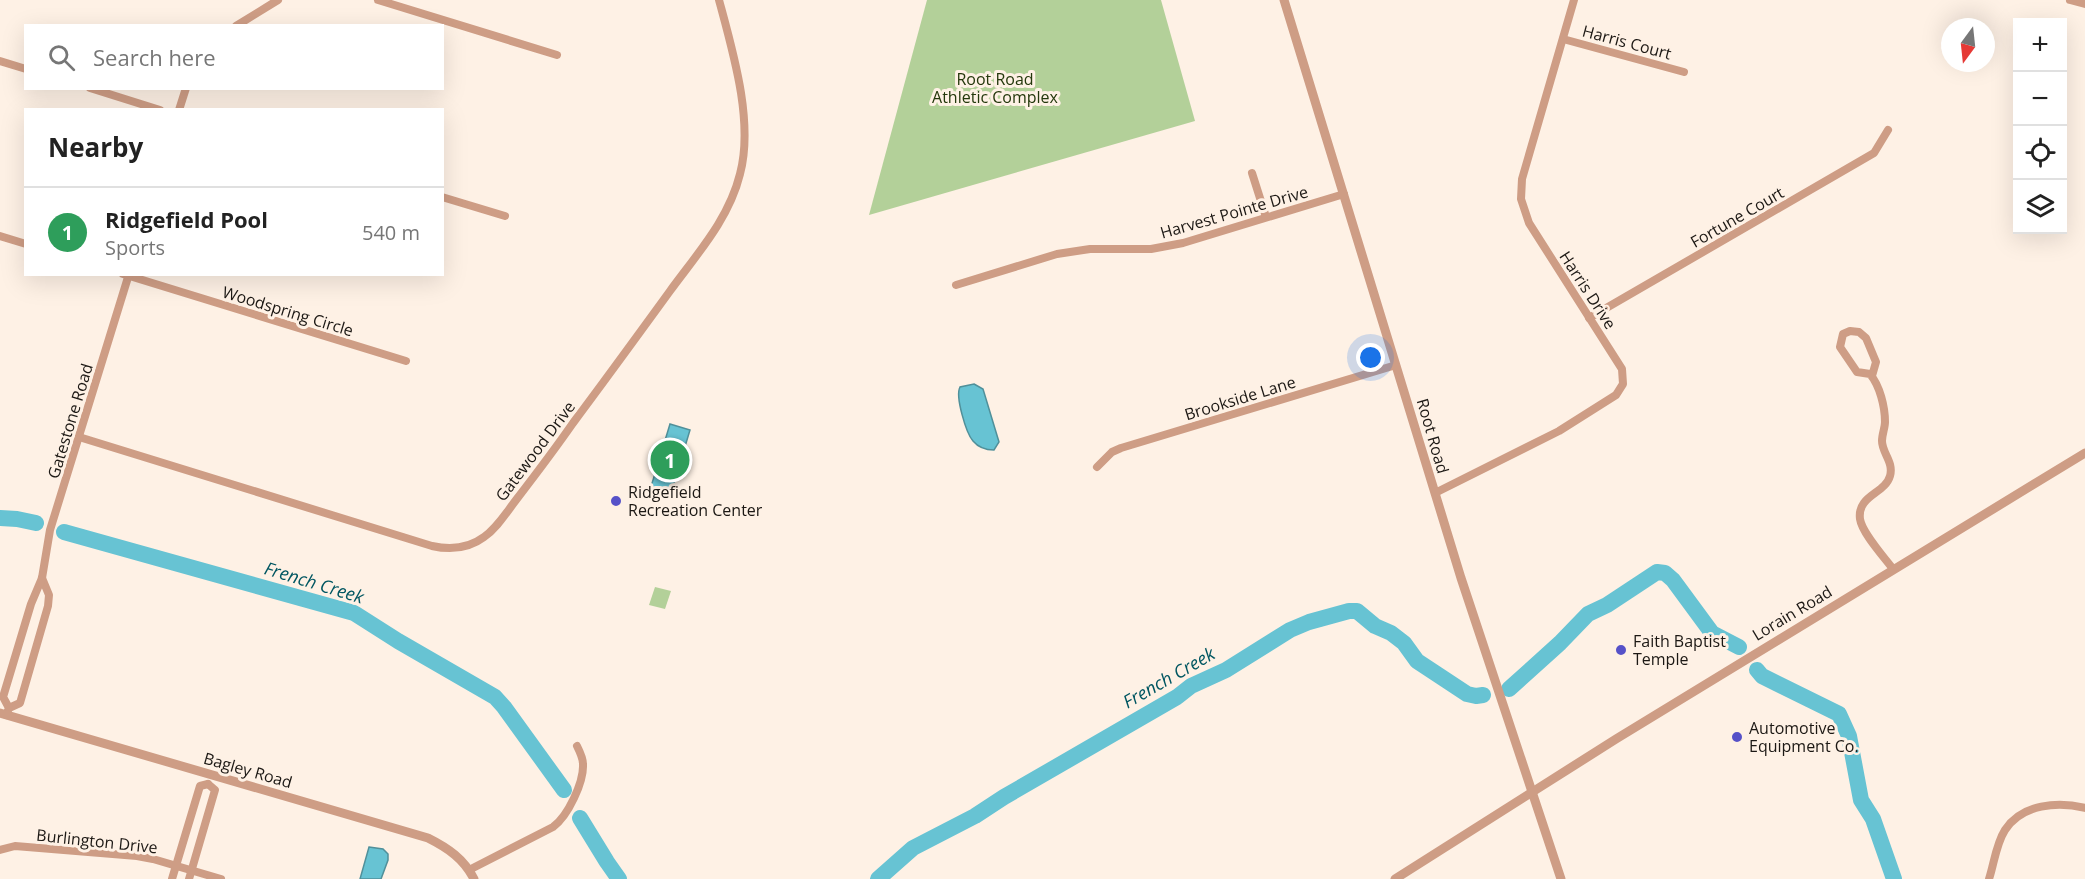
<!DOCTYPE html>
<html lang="en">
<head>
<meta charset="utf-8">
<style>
  body { margin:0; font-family:"Open Sans",sans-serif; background:#f6f6f6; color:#222 }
  .controls { position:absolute; right:18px; top:18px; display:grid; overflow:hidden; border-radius:0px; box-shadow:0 6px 24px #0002 }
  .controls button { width:54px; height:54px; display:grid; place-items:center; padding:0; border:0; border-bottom:2px solid #e0e0e0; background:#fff; color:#222; font:30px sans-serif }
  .compass { position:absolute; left:1941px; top:18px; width:54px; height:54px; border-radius:50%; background:#fff; box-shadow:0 6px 24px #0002; rotate:195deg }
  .you { position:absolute; left:1371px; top:358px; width:21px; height:21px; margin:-15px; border:4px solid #fff; border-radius:50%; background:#1a73e8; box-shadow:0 0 0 9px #1a73e833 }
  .badge { display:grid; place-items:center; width:39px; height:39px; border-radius:50%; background:#ea580c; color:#fff; font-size:20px; font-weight:700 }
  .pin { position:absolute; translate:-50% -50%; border:3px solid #fff; box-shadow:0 2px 6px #0006 }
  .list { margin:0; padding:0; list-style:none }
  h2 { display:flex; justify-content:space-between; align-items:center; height:78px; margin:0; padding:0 24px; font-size:26px }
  h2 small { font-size:20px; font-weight:400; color:#767676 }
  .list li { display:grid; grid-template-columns:39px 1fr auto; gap:18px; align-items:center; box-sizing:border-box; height:90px; padding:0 24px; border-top:2px solid #e0e0e0 }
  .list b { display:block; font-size:22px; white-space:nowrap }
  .list p { margin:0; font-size:20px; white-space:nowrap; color:#767676 }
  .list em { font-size:20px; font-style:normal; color:#767676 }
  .icon { flex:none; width:33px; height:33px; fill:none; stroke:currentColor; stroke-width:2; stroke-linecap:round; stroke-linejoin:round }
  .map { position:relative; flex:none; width:2085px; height:879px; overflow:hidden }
  .search { position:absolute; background:#fff; box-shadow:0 6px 24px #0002; left:24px; top:24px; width:420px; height:66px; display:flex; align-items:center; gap:15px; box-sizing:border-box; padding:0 21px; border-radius:0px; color:#767676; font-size:22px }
  .panel { position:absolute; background:#fff; box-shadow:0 6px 24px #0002; left:24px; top:108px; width:420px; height:168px; border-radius:0px }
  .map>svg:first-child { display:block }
  .green { fill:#b3d099 }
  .water { fill:#67c3d3; stroke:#50909a; stroke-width:1.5 }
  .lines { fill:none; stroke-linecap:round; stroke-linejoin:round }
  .river { stroke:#67c3d3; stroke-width:16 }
  .minor { stroke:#ce9d85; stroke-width:8 }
  .tertiary { stroke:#ce9d85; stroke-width:9 }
  .poi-dot { fill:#5651c8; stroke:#fef1e5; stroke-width:2 }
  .labels { text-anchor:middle; stroke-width:6; stroke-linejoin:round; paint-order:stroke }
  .street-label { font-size:16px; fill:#1c1814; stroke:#fef1e5 }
  .park-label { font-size:16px; fill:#24380c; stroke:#fef1e5 }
  .poi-label { font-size:16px; fill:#1c1814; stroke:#fef1e5; text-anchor:start }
  .water-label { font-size:18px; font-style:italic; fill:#005661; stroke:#fef1e5 }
</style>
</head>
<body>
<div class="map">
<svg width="2085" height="879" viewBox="0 0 2085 879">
  <rect width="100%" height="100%" fill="#fef1e5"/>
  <g class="green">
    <path d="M 927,0 L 1161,0 L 1195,121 L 869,215 Z"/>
    <path d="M 655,587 L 671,591 L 665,609 L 649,605 Z"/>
  </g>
  <g class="water">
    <path d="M 974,384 L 983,389 L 999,442 L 994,450 C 986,450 978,447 973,441 C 966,433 955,396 960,387 Z"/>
    <path d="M 670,424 L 690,430 L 670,496 L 650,490 Z"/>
    <path d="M 369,847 L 383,849 L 388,854 L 388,860 L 381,879 L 360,879 Z"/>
  </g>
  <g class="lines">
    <g class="river">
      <path d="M 0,518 L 17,519 L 36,523"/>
      <path d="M 64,532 L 354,613 L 398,641 L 495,697 L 504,707 L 564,790"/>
      <path d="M 1757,670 L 1762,676 L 1776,683 L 1839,714 L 1849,736 L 1861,800 L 1873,819 L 1894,879"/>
      <path d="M 1509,689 L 1560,643 L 1588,614 L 1607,605 L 1657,572 L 1665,573 L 1673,580 L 1712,633 L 1739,647"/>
      <path d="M 580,818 L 607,862 L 619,879"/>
      <path d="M 878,879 L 913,848 L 975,816 L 1004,797 L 1177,697 L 1191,686 L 1226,670 L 1290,630 L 1309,622 L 1349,611 L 1357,611 L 1375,626 L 1391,633 L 1404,643 L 1417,661 L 1467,694 L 1476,696 L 1483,695"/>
    </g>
    <g class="minor">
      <path d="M 378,0 L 557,55"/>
      <path d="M 2070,0 L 2085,4"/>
      <path d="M 236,26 L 278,0"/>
      <path d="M 1563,39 L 1684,72"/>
      <path d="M 0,61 L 26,69"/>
      <path d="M 90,88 L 160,110"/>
      <path d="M 179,110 L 186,88"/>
      <path d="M 1252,173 L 1266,217"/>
      <path d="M 442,197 L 505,216"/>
      <path d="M 0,236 L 26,244"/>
      <path d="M 123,274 L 406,361"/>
      <path d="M 956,285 L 1057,254 L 1090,249 L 1151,249 L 1183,243 L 1344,194"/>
      <path d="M 1589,318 L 1874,153 L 1888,130"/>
      <path d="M 1872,376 L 1876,362 L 1866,338 L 1859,332 L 1850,331 L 1843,334 L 1840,347 L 1857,372 L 1870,374 C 1880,386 1885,407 1885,422 C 1885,428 1882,434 1882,441 C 1882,453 1894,462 1890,476 C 1885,494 1857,495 1860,519 C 1862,533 1884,557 1893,569"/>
      <path d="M 79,437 L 432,546 C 450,550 468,549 484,537 C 497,528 506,513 516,500 C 536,474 555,449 573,423 C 606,379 638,335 670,291 C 697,254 729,219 740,174 C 754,122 733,52 719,0"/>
      <path d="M 1097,467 L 1112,452 L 1121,448 L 1396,365"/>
      <path d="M 1435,493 L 1559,431 L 1616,395 L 1623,384 L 1622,369 L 1529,223 L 1521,199 L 1522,179 L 1574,0"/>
      <path d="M 9,708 L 20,703 L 48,606 L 49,595 L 42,578"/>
      <path d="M 6,715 L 9,708 L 3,697 L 31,604 L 42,578 L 50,530 L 129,274"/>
      <path d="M 0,850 L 15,846 L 137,856 L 153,859 L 221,879"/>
      <path d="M 469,870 L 553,827 C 568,816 584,782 583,764 C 583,758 580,752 577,746"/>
      <path d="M 172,879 L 200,786 L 208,784"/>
      <path d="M 189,879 L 215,790 L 208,784"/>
      <path d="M 1989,879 C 1994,864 1996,844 2005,830 C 2022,804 2058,801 2085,808"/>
    </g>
    <g class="tertiary">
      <path d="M 1284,0 L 1461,578 L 1561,879"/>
      <path d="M 0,713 L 428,838 C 448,848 464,859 474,879"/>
      <path d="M 1395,879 L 1616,739 L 2085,453"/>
    </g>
  </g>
  <g class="poi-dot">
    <circle cx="616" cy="501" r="6"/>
    <circle cx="1621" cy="650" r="6"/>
    <circle cx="1737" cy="737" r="6"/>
  </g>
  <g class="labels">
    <g class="street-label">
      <text transform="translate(1627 42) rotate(15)" y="6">Harris Court</text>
      <text transform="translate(1234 212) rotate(-16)" y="6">Harvest Pointe Drive</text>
      <text transform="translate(1737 217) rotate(-30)" y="6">Fortune Court</text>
      <text transform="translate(1588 290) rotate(57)" y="6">Harris Drive</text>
      <text transform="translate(288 311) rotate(17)" y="6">Woodspring Circle</text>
      <text transform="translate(1240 398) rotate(-17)" y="6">Brookside Lane</text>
      <text transform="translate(70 421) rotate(-73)" y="6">Gatestone Road</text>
      <text transform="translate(1433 436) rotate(74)" y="6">Root Road</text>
      <text transform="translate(535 451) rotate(-53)" y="6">Gatewood Drive</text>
      <text transform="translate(1792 613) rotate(-31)" y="6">Lorain Road</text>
      <text transform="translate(248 770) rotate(16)" y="6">Bagley Road</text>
      <text transform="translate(97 841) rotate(6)" y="6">Burlington Drive</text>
    </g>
    <g class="park-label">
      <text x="995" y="85">Root Road<tspan x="995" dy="18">Athletic Complex</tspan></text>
    </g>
    <g class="poi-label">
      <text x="628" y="498">Ridgefield<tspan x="628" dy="18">Recreation Center</tspan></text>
      <text x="1633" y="647">Faith Baptist<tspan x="1633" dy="18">Temple</tspan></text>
      <text x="1749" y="734">Automotive<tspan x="1749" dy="18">Equipment Co.</tspan></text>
    </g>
    <g class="water-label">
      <text transform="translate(314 583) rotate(17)" y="6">French Creek</text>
      <text transform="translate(1169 678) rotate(-30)" y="6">French Creek</text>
    </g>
  </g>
</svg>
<div class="controls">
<button>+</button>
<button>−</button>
<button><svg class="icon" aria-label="locate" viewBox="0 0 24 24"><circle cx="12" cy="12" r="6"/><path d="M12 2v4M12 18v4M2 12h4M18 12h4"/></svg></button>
<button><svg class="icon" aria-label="layers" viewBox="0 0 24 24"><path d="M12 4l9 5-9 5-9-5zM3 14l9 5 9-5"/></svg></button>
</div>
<svg class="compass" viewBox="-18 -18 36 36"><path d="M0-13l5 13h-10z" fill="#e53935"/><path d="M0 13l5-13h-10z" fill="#767676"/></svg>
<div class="you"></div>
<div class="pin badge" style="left:670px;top:460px;background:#2e9e5b">1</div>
<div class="search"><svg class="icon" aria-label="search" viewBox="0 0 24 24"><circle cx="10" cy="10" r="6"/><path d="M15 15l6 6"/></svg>Search here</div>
<section class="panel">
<h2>Nearby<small></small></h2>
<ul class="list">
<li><span class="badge" style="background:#2e9e5b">1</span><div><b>Ridgefield Pool</b><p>Sports</p></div><em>540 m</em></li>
</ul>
</section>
</div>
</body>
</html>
